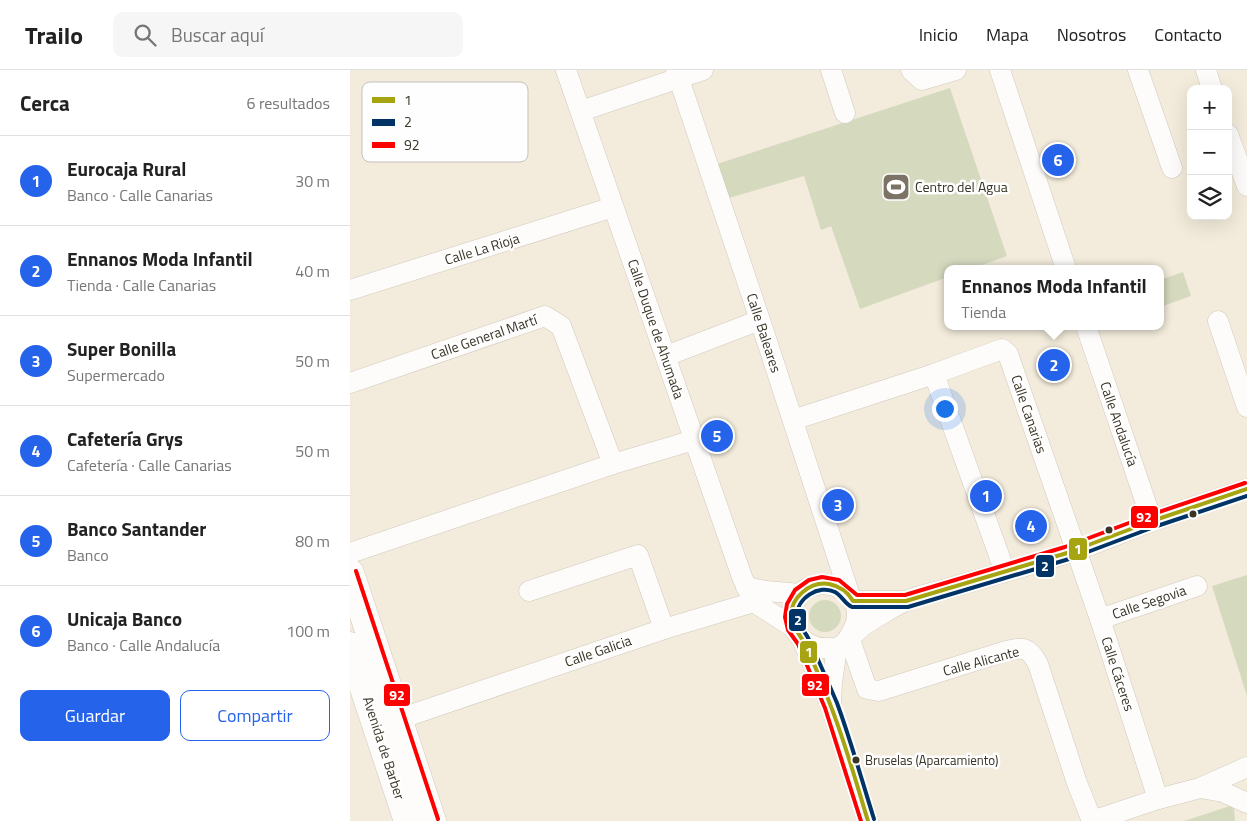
<!DOCTYPE html>
<html lang="es">
<head>
<meta charset="utf-8">
<style>
  body { margin:0; font-family:"Titillium Web",sans-serif; background:#f6f6f6; color:#222 }
  .controls { position:absolute; right:15px; top:15px; display:grid; overflow:hidden; border-radius:10px; box-shadow:0 5px 20px #0002 }
  .controls button { width:45px; height:45px; display:grid; place-items:center; padding:0; border:0; border-bottom:1px solid #e0e0e0; background:#fff; color:#222; font:25px sans-serif }
  .you { position:absolute; left:594px; top:338px; width:18px; height:18px; margin:-12px; border:4px solid #fff; border-radius:50%; background:#1a73e8; box-shadow:0 0 0 8px #1a73e833 }
  .badge { display:grid; place-items:center; width:32px; height:32px; border-radius:50%; background:#2563eb; color:#fff; font-size:16px; font-weight:700 }
  .pin { position:absolute; translate:-50% -50%; border:2px solid #fff; box-shadow:0 1px 5px #0006 }
  .popup { position:absolute; left:594px; top:195px; width:220px; height:65px; box-sizing:border-box; display:grid; place-content:center; border-radius:10px; background:#fff; filter:drop-shadow(0 1px 4px #0005); font-size:16px; white-space:nowrap; color:#767676 }
  .popup b { font-size:19px; color:#222 }
  .popup::after { content:''; position:absolute; left:50%; top:100%; margin-left:-10px; border:10px solid transparent; border-top-color:#fff }
  .list { margin:0; padding:0; list-style:none }
  h2 { display:flex; justify-content:space-between; align-items:center; height:65px; margin:0; padding:0 20px; font-size:21px }
  h2 small { font-size:16px; font-weight:400; color:#767676 }
  .list li { display:grid; grid-template-columns:32px 1fr auto; gap:15px; align-items:center; box-sizing:border-box; height:90px; padding:0 20px; border-top:1px solid #e0e0e0 }
  .list b { display:block; font-size:19px; white-space:nowrap }
  .list p { margin:0; font-size:16px; white-space:nowrap; color:#767676 }
  .list em { font-size:16px; font-style:normal; color:#767676 }
  .actions { display:flex; gap:10px; padding:15px 20px }
  .actions a { flex:1; padding:11px 0; border:1px solid #2563eb; border-radius:10px; text-align:center; font-size:18px; color:#2563eb }
  .actions .main { background:#2563eb; color:#fff }
  .icon { flex:none; width:28px; height:28px; fill:none; stroke:currentColor; stroke-width:2; stroke-linecap:round; stroke-linejoin:round }
  .map { position:relative; flex:none; width:897px; height:751px; overflow:hidden }
  header { display:flex; align-items:center; gap:30px; box-sizing:border-box; height:70px; padding:0 25px; background:#fff; border-bottom:1px solid #e0e0e0 }
  header strong { font-size:24px }
  nav { display:flex; gap:28px; margin-inline-start:auto; font-size:18px }
  .search { width:350px; height:45px; background:#f6f6f6; display:flex; align-items:center; gap:12px; box-sizing:border-box; padding:0 18px; border-radius:10px; color:#767676; font-size:19px }
  main { display:flex }
  aside { flex:1; background:#fff }
  .map>svg:first-child { display:block }
  .green { fill:#d5dabf }
  .lines { fill:none; stroke-linecap:round; stroke-linejoin:round }
  .street-casing { stroke:#d0c9bc; stroke-width:21 }
  .primary-casing { stroke:#d0c9bc; stroke-width:29 }
  .street { stroke:#fdfcfa; stroke-width:20 }
  .primary { stroke:#fdfcfa; stroke-width:28 }
  .bus-1-casing { stroke:#fefefe; stroke-width:8 }
  .bus-2-casing { stroke:#fefefe; stroke-width:8 }
  .bus-3-casing { stroke:#fefefe; stroke-width:8 }
  .bus-1 { stroke:#a6a411; stroke-width:4 }
  .bus-2 { stroke:#003466; stroke-width:4 }
  .bus-3 { stroke:#f00; stroke-width:4 }
  .bus-dot { fill:#3a3426; stroke:#fefefe; stroke-width:2 }
  .labels { text-anchor:middle; stroke-width:5; stroke-linejoin:round; paint-order:stroke }
  .bus-label { font-size:13px; fill:#3a3426; stroke:#fefefe; text-anchor:start }
  .poi-label { font-size:14px; fill:#3a3426; stroke:#fefefe; text-anchor:start }
  .street-label { font-size:14px; fill:#3a3426; stroke:#fefefe }
  .key { fill:#fefefe; stroke:#c3c1bd; stroke-width:1 }
  .key-label { font-size:14px; fill:#3a3426 }
  .line-badge { stroke:#fefefe; stroke-width:2 }
  .badge-label { font-size:14px; text-anchor:middle; font-weight:bold; fill:#fff }
</style>
</head>
<body>
<header>
<strong>Trailo</strong>
<div class="search"><svg class="icon" aria-label="search" viewBox="0 0 24 24"><circle cx="10" cy="10" r="6"/><path d="M15 15l6 6"/></svg>Buscar aquí</div>
<nav><a>Inicio</a><a>Mapa</a><a>Nosotros</a><a>Contacto</a></nav>
</header>
<main>
<aside>
<h2>Cerca<small>6 resultados</small></h2>
<ul class="list">
<li><span class="badge">1</span><div><b>Eurocaja Rural</b><p>Banco · Calle Canarias</p></div><em>30 m</em></li>
<li><span class="badge">2</span><div><b>Ennanos Moda Infantil</b><p>Tienda · Calle Canarias</p></div><em>40 m</em></li>
<li><span class="badge">3</span><div><b>Super Bonilla</b><p>Supermercado</p></div><em>50 m</em></li>
<li><span class="badge">4</span><div><b>Cafetería Grys</b><p>Cafetería · Calle Canarias</p></div><em>50 m</em></li>
<li><span class="badge">5</span><div><b>Banco Santander</b><p>Banco</p></div><em>80 m</em></li>
<li><span class="badge">6</span><div><b>Unicaja Banco</b><p>Banco · Calle Andalucía</p></div><em>100 m</em></li>
</ul>
<div class="actions"><a class="main">Guardar</a><a>Compartir</a></div>
</aside>
<div class="map">
<svg width="897" height="751" viewBox="0 0 897 751">
  <rect width="100%" height="100%" fill="#f3ecdc"/>
  <g class="green">
    <path d="M 600,18 L 657,186 L 621,199 L 598,199 L 598,207 L 510,239 L 481,156 L 471,160 L 454,106 L 379,128 L 367,94 Z"/>
    <path d="M 833,202 L 841,226 L 810,237 L 810,210 Z"/>
    <path d="M 897,505 L 897,626 L 862,516 Z"/>
    <circle cx="475" cy="546" r="16"/>
    <path d="M 880,736 L 884,739 L 885,751 L 834,751 Z"/>
  </g>
  <g class="lines">
    <defs>
      <g id="street">
        <path d="M 216,0 L 392,507 L 404,532"/>
        <path d="M 326,0 L 410,250 L 500,526"/>
        <path d="M 481,0 L 495,43"/>
        <path d="M 561,0 L 572,10 L 606,0"/>
        <path d="M 650,0 L 716,199"/>
        <path d="M 788,0 L 822,98"/>
        <path d="M 856,0 L 862,19"/>
        <path d="M 231,41 L 353,0"/>
        <path d="M 878,64 L 897,116"/>
        <path d="M 0,220 L 263,137"/>
        <path d="M 868,251 L 897,337"/>
        <path d="M 736,256 L 802,451"/>
        <path d="M 316,286 L 410,250"/>
        <path d="M 584,304 L 655,502"/>
        <path d="M 0,313 L 195,246 L 211,256 L 263,394"/>
        <path d="M 443,350 L 584,304 L 652,279 L 658,284 L 750,549 L 808,729"/>
        <path d="M 0,483 L 263,394 L 344,370"/>
        <path d="M 396,517 L 416,521 L 450,524"/>
        <path d="M 179,521 L 288,485 L 314,559"/>
        <path d="M 503,531 L 554,531"/>
        <path d="M 750,549 L 847,516"/>
        <path d="M 499,567 C 503,560 507,554 507,546 C 509,517 467,503 449,525 C 430,549 451,581 479,578 C 482,578 485,579 487,578 C 495,575 506,561 513,556 C 523,549 545,536 556,531 C 570,525 587,522 603,517 C 640,506 678,496 715,484 C 744,475 772,462 800,452 C 832,440 865,430 897,419"/>
        <path d="M 499,567 L 517,619 L 529,621 L 656,581 C 674,577 679,577 688,594 L 727,713 L 742,751"/>
        <path d="M 453,571 L 481,636 L 518,751"/>
        <path d="M 481,633 L 482,612 L 487,578"/>
        <path d="M 49,649 L 314,559 L 404,532 L 444,558"/>
        <path d="M 850,718 L 873,722 L 897,733"/>
        <path d="M 742,751 L 808,729 L 850,718 L 897,697"/>
      </g>
      <g id="primary">
        <path d="M 0,503 L 82,751"/>
        <path d="M 0,576 L 58,751"/>
      </g>
    </defs>
    <use href="#street" class="street-casing"/>
    <use href="#primary" class="primary-casing"/>
    <use href="#street" class="street"/>
    <use href="#primary" class="primary"/>
    <defs>
      <path id="bus-1" d="M 518,751 C 506,712 495,672 480,634 C 472,614 464,591 453,571 C 449,563 442,557 441,547 C 440,528 460,511 479,514 C 489,516 498,522 503,531 L 556,531 L 717,483 L 802,451 L 897,419"/>
      <path id="bus-2" d="M 524,749 C 512,711 501,671 487,633 C 478,612 469,591 459,570 C 456,562 448,556 447,547 C 446,528 469,514 485,522 C 492,526 495,534 502,537 L 558,537 L 719,489 L 804,457 L 897,426"/>
      <g id="bus-3">
        <path d="M 6,501 L 88,749"/>
        <path d="M 511,751 L 475,638 L 448,574 L 438,560 L 435,547 L 437,534 L 445,520 L 459,510 L 472,507 L 489,510 L 507,525 L 555,525 L 715,477 L 800,445 L 895,413"/>
      </g>
    </defs>
    <use href="#bus-1" class="bus-1-casing"/>
    <use href="#bus-2" class="bus-2-casing"/>
    <use href="#bus-3" class="bus-3-casing"/>
    <use href="#bus-1" class="bus-1"/>
    <use href="#bus-2" class="bus-2"/>
    <use href="#bus-3" class="bus-3"/>
  </g>
  <defs>
    <symbol id="stadium-square" viewBox="-11 -11 22 22"><rect x="-9" y="-9" width="18" height="18" rx="4" fill="#7b7466" stroke="#fefefe"/><path d="M0-5a6.5 5 0 1 0 0 10a6.5 5 0 1 0 0-10ZM-3.5-1.8h7v3.6h-7Z" fill="#fff"/></symbol>
  </defs>
  <g fill-rule="evenodd">
    <use href="#stadium-square" x="530" y="101" width="32" height="32"/>
  </g>
  <g class="bus-dot">
    <circle cx="843" cy="444" r="4.5"/>
    <circle cx="759" cy="460" r="4.5"/>
    <circle cx="506" cy="690" r="4.5"/>
  </g>
  <g class="labels">
    <g class="bus-label">
      <text x="515" y="695">Bruselas (Aparcamiento)</text>
    </g>
    <g class="poi-label">
      <text x="565" y="122">Centro del Agua</text>
    </g>
    <g class="street-label">
      <text transform="translate(132 179) rotate(-17)" y="5">Calle La Rioja</text>
      <text transform="translate(306 259) rotate(71)" y="5">Calle Duque de Ahumada</text>
      <text transform="translate(414 263) rotate(72)" y="5">Calle Baleares</text>
      <text transform="translate(134 267) rotate(-19)" y="5">Calle General Martí</text>
      <text transform="translate(679 344) rotate(71)" y="5">Calle Canarias</text>
      <text transform="translate(769 354) rotate(71)" y="5">Calle Andalucía</text>
      <text transform="translate(799 532) rotate(-19)" y="5">Calle Segovia</text>
      <text transform="translate(248 581) rotate(-19)" y="5">Calle Galicia</text>
      <text transform="translate(631 591) rotate(-15)" y="5">Calle Alicante</text>
      <text transform="translate(768 604) rotate(72)" y="5">Calle Cáceres</text>
      <text transform="translate(34 678) rotate(72)" y="5">Avenida de Barber</text>
    </g>
  </g>
  <rect x="12" y="12" width="166" height="80" rx="8" class="key"/>
  <rect x="22" y="27" width="23" height="6" fill="#a6a411"/>
  <rect x="22" y="49" width="23" height="7" fill="#003466"/>
  <rect x="22" y="72" width="23" height="6" fill="#f00"/>
  <g class="key-label">
    <text x="54" y="35">1</text>
    <text x="54" y="57">2</text>
    <text x="54" y="80">92</text>
  </g>
  <g class="line-badge">
    <rect x="780" y="435" width="29" height="24" rx="5" fill="#f00"/>
    <rect x="718" y="467" width="20" height="24" rx="5" fill="#a6a411"/>
    <rect x="685" y="484" width="20" height="24" rx="5" fill="#003466"/>
    <rect x="438" y="538" width="19" height="24" rx="5" fill="#003466"/>
    <rect x="449" y="570" width="19" height="24" rx="5" fill="#a6a411"/>
    <rect x="451" y="603" width="29" height="24" rx="5" fill="#f00"/>
    <rect x="33" y="613" width="28" height="24" rx="5" fill="#f00"/>
  </g>
  <g class="badge-label">
    <text x="794" y="452">92</text>
    <text x="728" y="484">1</text>
    <text x="695" y="501">2</text>
    <text x="448" y="555">2</text>
    <text x="459" y="587">1</text>
    <text x="465" y="620">92</text>
    <text x="47" y="630">92</text>
  </g>
</svg>
<div class="controls">
<button>+</button>
<button>−</button>
<button><svg class="icon" aria-label="layers" viewBox="0 0 24 24"><path d="M12 4l9 5-9 5-9-5zM3 14l9 5 9-5"/></svg></button>
</div>
<div class="you"></div>
<div class="pin badge" style="left:636px;top:426px">1</div>
<div class="pin badge" style="left:704px;top:295px">2</div>
<div class="popup"><b>Ennanos Moda Infantil</b>Tienda</div>
<div class="pin badge" style="left:488px;top:435px">3</div>
<div class="pin badge" style="left:681px;top:456px">4</div>
<div class="pin badge" style="left:367px;top:366px">5</div>
<div class="pin badge" style="left:708px;top:90px">6</div>
</div>
</main>
</body>
</html>
